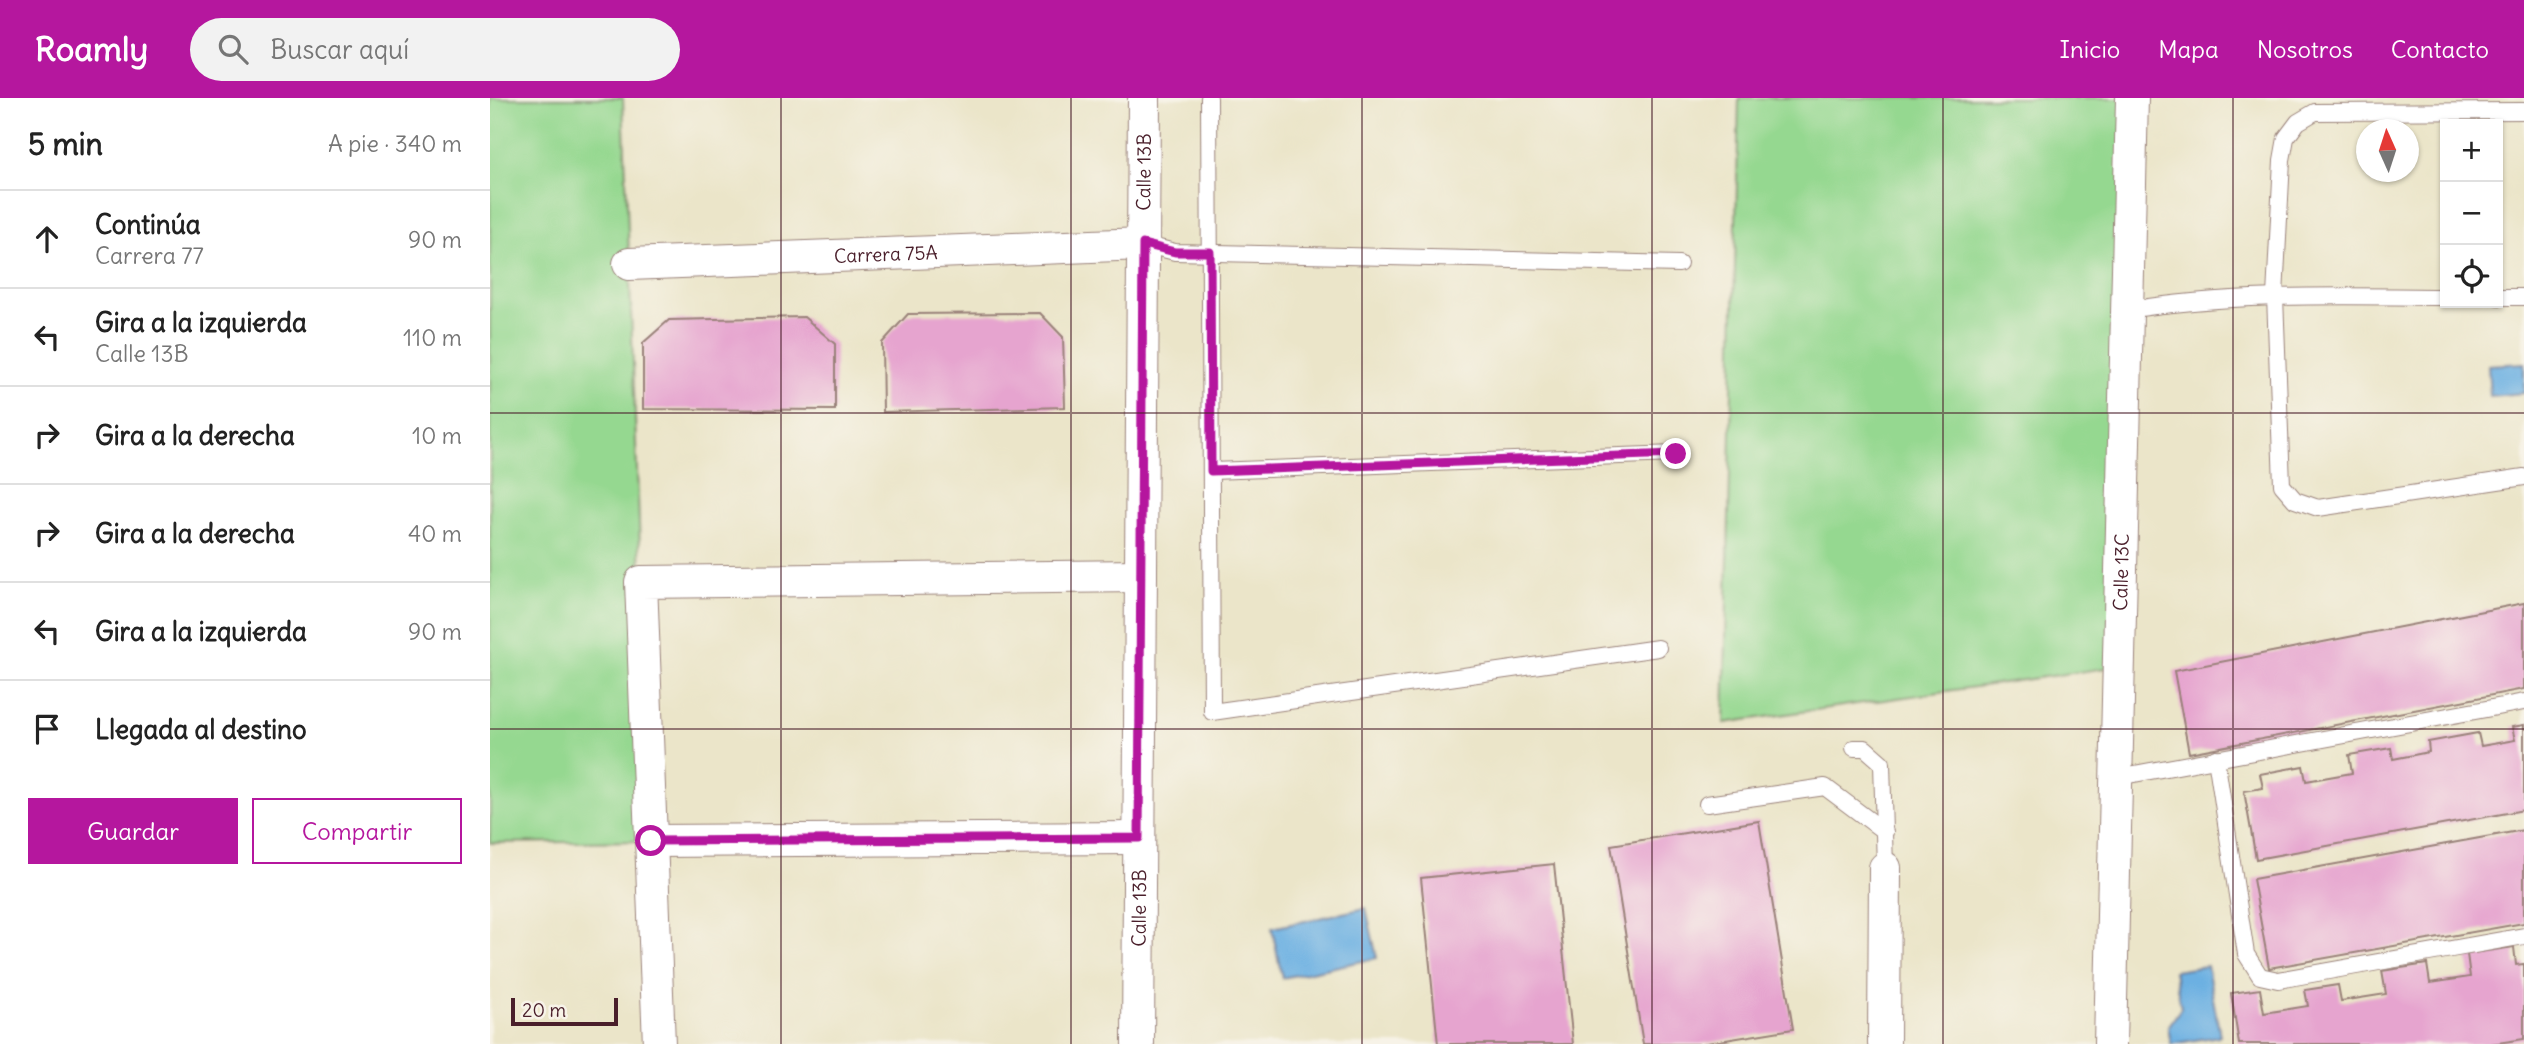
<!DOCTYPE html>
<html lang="es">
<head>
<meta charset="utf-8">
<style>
  body { margin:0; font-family:Delius,sans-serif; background:#f2f2f2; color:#222 }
  .controls { position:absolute; right:21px; top:21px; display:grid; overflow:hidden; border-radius:0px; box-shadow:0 2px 5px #0004 }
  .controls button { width:63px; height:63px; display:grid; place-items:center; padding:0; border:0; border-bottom:2px solid #e0e0e0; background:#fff; color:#222; font:35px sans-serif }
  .compass { position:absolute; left:1866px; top:21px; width:63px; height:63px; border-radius:50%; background:#fff; box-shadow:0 2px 5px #0004; rotate:357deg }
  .scale { position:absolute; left:21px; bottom:18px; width:107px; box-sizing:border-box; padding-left:7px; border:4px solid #4a1f2b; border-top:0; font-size:19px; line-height:24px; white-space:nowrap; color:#4a1f2b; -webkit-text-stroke:5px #f7f3e8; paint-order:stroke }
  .stop { position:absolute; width:21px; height:21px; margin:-16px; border:5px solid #b5179e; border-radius:50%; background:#fff }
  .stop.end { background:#b5179e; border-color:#fff; box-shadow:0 2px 7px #0008 }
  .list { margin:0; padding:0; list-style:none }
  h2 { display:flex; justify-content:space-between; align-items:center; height:91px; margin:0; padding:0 28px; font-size:30px }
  h2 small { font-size:23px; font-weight:400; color:#767676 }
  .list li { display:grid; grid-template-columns:46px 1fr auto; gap:21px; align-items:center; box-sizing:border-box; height:98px; padding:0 28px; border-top:2px solid #e0e0e0 }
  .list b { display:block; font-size:26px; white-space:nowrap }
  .list p { margin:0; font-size:23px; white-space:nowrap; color:#767676 }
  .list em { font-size:23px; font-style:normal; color:#767676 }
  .actions { display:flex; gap:14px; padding:21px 28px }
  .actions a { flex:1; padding:16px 0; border:2px solid #b5179e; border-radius:0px; text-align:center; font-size:24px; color:#b5179e }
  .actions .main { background:#b5179e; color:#fff }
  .icon { flex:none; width:38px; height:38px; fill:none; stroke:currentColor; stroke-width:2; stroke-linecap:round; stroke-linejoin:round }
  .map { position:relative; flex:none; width:2034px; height:946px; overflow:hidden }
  header { display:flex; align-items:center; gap:42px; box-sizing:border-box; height:98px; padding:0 35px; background:#b5179e; color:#fff }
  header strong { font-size:33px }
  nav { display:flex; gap:38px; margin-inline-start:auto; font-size:24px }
  .search { width:490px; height:63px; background:#f2f2f2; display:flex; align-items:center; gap:18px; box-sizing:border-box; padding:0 24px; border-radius:38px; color:#767676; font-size:26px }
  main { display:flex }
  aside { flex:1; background:#fff }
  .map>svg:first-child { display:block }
  .green { fill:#95d890; stroke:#707c5e; stroke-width:2 }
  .water { fill:#6cb0e2; stroke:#5b6886; stroke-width:2 }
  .building { fill:#e6a4cf }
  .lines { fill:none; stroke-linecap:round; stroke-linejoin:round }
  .lane-casing { stroke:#9a827a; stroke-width:18 }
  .street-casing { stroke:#9a827a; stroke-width:34 }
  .lane { stroke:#fff; stroke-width:16 }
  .street { stroke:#fff; stroke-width:32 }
  .route { stroke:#b5179e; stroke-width:9 }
  .grid { fill:none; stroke:#4a1f2b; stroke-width:2; stroke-opacity:0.55 }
  .labels { text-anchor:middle; stroke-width:6; stroke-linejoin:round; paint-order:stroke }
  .street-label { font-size:19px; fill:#4a1f2b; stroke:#f7f3e8 }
</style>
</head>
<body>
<header>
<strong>Roamly</strong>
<div class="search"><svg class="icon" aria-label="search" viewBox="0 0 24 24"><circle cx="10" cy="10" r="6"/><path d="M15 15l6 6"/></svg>Buscar aquí</div>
<nav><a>Inicio</a><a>Mapa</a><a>Nosotros</a><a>Contacto</a></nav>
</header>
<main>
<aside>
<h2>5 min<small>A pie · 340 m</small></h2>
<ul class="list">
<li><svg class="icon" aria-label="ahead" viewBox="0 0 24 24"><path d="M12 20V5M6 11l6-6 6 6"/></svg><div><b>Continúa</b><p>Carrera 77</p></div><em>90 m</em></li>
<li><svg class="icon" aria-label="left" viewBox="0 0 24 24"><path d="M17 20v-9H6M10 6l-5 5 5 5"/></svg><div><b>Gira a la izquierda</b><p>Calle 13B</p></div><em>110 m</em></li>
<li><svg class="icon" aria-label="right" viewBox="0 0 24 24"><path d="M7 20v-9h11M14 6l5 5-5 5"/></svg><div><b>Gira a la derecha</b></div><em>10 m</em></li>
<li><svg class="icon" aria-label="right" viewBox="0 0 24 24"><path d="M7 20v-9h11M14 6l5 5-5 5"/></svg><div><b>Gira a la derecha</b></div><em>40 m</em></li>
<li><svg class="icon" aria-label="left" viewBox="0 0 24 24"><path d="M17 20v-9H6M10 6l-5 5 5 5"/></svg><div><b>Gira a la izquierda</b></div><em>90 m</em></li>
<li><svg class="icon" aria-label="arrive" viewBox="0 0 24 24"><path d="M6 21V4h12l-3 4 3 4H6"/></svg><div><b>Llegada al destino</b></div></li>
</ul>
<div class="actions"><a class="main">Guardar</a><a>Compartir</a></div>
</aside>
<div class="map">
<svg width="2034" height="946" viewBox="0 0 2034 946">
  <rect width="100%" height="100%" fill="#f7f3e8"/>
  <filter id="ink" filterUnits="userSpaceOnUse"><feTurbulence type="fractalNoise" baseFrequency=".0143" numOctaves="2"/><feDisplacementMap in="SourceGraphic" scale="14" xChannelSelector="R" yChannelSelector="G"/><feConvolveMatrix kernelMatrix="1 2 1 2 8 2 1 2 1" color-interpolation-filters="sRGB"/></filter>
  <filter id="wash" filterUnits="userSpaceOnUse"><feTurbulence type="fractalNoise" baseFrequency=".00686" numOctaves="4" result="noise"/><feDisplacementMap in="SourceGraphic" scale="28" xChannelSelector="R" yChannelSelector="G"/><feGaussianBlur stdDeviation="1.57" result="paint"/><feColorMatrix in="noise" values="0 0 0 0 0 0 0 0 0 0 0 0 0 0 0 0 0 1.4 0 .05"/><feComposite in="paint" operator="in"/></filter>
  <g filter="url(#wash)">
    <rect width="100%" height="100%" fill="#ebe5c9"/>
    <g class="green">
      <path d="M 0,0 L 133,0 L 161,743 L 0,745 Z"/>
      <path d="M 1249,0 L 1642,0 L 1630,568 L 1234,625 Z"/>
    </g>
    <g class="water">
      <path d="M 2034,265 L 2034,295 L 2000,298 L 1998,267 Z"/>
      <path d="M 876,810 L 887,860 L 792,880 L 782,830 Z"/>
      <path d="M 1717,868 L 1730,938 L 1681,946 L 1678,929 L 1691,910 L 1684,873 Z"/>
    </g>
    <g id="blocks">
      <g class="building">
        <path d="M 550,215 L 573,239 L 575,309 L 393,314 L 392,245 L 418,216 Z"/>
        <path d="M 314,219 L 345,246 L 345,312 L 153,311 L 153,245 L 179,222 Z"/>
        <path d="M 2034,505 L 2034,591 L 1699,655 L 1684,573 Z"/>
        <path d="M 2034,627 L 2034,712 L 1766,761 L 1754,693 L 1773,690 L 1770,676 L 1813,668 L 1816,683 L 1862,675 L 1859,657 L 1901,650 L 1903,661 L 1939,654 L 1938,644 L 1988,635 L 1991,648 L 2025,642 L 2022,629 Z"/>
        <path d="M 1269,723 L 1303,931 L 1211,946 L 1153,946 L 1121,747 Z"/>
        <path d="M 2034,732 L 2034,825 L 1779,870 L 1763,781 Z"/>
        <path d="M 1064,766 L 1083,946 L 948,946 L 931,780 Z"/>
        <path d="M 2024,849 L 2026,867 L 2034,866 L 2034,941 L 2001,946 L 1749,946 L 1741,895 L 1770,891 L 1774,915 L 1818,908 L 1815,892 L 1848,887 L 1851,903 L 1896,896 L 1892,873 L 1937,866 L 1940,885 L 1980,879 L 1977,856 Z"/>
      </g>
    </g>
  </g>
  <g filter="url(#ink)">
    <use href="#blocks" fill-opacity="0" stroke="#9a827a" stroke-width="2"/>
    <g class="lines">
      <defs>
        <g id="lane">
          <path d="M 719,0 L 722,614 L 1168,550"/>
          <path d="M 2034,13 L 1825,14 L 1808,24 L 1796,40 L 1792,62 L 1785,198 L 1792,387 L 1805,402 L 1828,410 L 2034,379"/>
          <path d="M 653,146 L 685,154 L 1189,166"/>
          <path d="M 2008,199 L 2034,199"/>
          <path d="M 1637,212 C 1744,195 1847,198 1955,199"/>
          <path d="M 721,373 L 1186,356"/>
          <path d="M 1364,650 L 1375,650 L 1392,665 L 1395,770"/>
          <path d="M 1726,660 L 1756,856 L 1770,878 L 1788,882 L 2034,838"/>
          <path d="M 1628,679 L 2034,604"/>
          <path d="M 1217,706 L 1335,689 L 1395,734"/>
        </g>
        <g id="street">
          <path id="s1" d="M 139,166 L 653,146"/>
          <path d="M 161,743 L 649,740"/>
          <path d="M 169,946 L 151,484 L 651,478"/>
          <path id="s2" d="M 648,946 L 654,0"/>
          <path d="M 1394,946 L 1395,770"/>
          <path id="s3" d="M 1620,946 L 1642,0"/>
        </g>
      </defs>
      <use href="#lane" class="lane-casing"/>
      <use href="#street" class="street-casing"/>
      <use href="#lane" class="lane"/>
      <use href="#street" class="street"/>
    </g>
  </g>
  <g class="lines" filter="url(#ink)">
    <path class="route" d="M 161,743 L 649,740 L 653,146 L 685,154 L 720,154 L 721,373 L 1186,356"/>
  </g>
  <path class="grid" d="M 291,0 L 291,946M 581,0 L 581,946M 872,0 L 872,946M 1162,0 L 1162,946M 1453,0 L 1453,946M 1743,0 L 1743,946M 0,315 L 2034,315M 0,631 L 2034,631"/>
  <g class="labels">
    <g class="street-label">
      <text dy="7" stroke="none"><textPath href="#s2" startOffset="872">Calle 13B</textPath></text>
      <text dy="7" stroke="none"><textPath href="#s1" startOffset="257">Carrera 75A</textPath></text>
      <text dy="7" stroke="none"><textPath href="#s3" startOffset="472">Calle 13C</textPath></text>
      <text dy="7" stroke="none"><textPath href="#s2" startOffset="136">Calle 13B</textPath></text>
    </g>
  </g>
</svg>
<div class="controls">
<button>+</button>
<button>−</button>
<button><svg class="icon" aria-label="locate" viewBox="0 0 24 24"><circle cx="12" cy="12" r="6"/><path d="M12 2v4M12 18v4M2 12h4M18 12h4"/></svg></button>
</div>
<svg class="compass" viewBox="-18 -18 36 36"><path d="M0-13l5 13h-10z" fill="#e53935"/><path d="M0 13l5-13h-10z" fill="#767676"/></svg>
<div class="scale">20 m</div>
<div class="stop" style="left:161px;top:743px"></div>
<div class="stop end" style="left:1186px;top:356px"></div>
</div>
</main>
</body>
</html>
